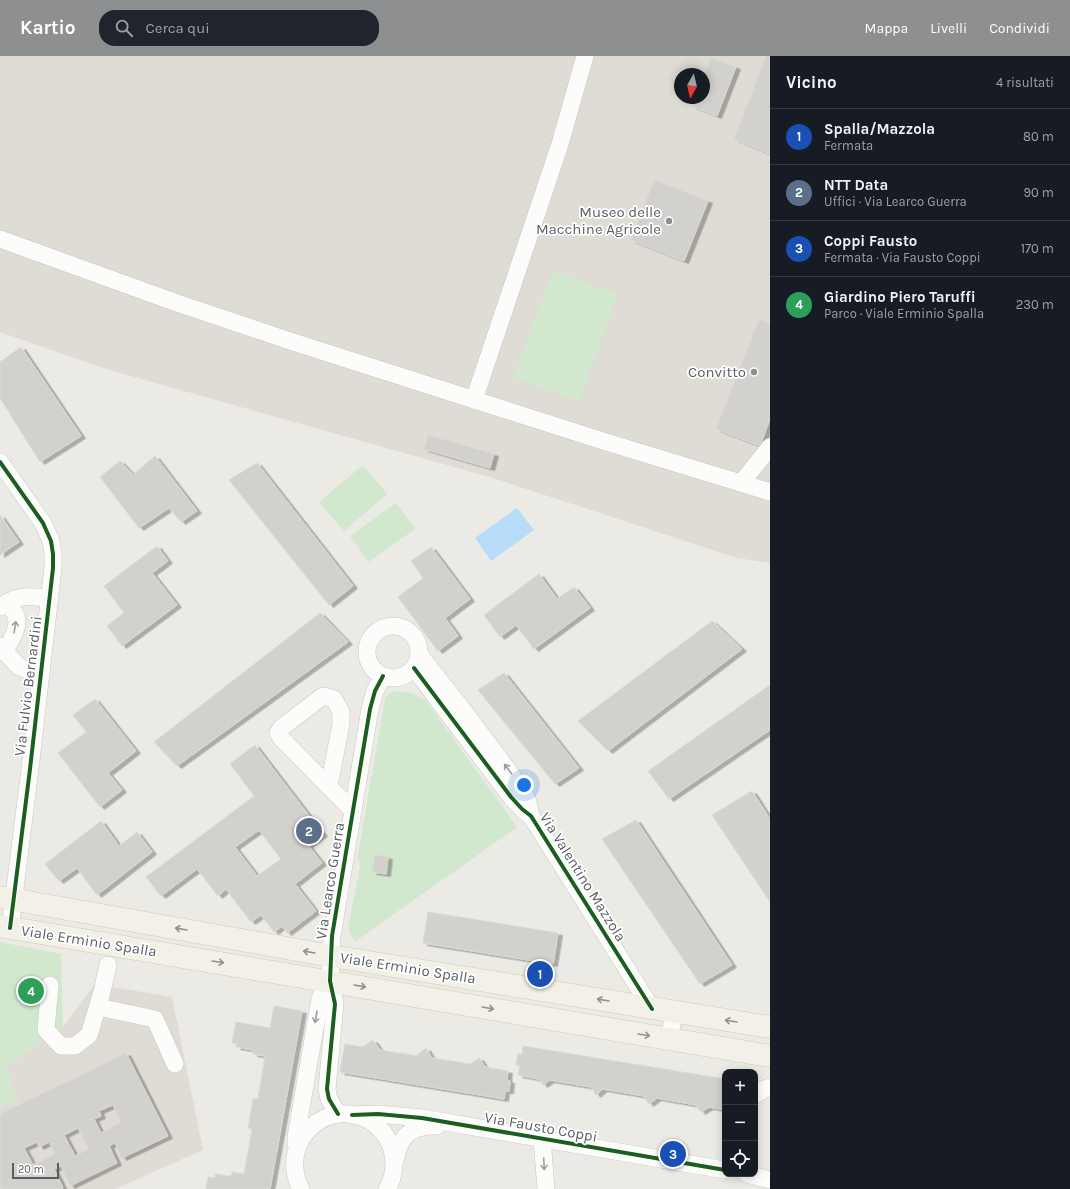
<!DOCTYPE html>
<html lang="it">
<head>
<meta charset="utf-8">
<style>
  body { margin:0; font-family:Karla,sans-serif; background:#20242c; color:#f1f3f6 }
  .controls { position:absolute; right:12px; bottom:12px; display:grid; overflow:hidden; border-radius:8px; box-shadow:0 2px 10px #0003 }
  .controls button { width:36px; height:36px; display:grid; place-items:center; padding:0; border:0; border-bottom:1px solid #363941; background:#171b24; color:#f1f3f6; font:20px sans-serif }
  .compass { position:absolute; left:674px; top:12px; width:36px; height:36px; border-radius:50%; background:#171b24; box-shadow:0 2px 10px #0003; rotate:188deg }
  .scale { position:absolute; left:12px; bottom:10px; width:47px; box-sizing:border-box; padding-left:4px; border:2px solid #5a5e63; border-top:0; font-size:11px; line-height:14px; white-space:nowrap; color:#5a5e63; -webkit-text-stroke:3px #fff; paint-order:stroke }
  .you { position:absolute; left:524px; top:729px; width:14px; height:14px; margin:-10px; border:3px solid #fff; border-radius:50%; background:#1a73e8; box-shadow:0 0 0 6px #1a73e833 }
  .badge { display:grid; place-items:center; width:26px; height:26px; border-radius:50%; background:#8d8f90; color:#fff; font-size:13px; font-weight:700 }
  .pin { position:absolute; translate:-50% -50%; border:2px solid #fff; box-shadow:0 1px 4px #0006 }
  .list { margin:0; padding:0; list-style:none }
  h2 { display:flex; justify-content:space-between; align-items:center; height:52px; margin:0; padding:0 16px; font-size:17px }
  h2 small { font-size:13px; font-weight:400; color:#9ea1a6 }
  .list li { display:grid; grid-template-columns:26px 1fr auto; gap:12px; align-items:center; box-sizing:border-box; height:56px; padding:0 16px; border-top:1px solid #363941 }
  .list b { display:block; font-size:15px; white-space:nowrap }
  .list p { margin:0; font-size:13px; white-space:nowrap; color:#9ea1a6 }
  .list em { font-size:13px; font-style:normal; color:#9ea1a6 }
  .icon { flex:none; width:22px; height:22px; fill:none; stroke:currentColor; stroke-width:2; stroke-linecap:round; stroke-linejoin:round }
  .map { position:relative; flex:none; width:770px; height:1133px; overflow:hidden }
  header { display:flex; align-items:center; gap:24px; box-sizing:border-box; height:56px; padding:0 20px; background:#8d8f90; color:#fff }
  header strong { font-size:19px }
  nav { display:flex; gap:22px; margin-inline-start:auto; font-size:14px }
  .search { width:280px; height:36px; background:#20242c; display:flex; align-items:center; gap:10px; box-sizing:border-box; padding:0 14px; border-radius:16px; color:#9ea1a6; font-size:15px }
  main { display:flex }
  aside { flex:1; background:#171b24 }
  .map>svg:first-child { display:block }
  .education { fill:#dedcd4; fill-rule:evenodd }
  .green { fill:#d1e8ce }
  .water { fill:#b7dcf7 }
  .building { fill:#d2d1cd; stroke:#dad9d4; fill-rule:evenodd; filter:url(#shadow) }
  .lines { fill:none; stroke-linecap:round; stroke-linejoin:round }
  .minor-casing { stroke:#c7c7c5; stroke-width:18 }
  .major-casing { stroke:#d4cbb0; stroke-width:23 }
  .minor { stroke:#fcfcfb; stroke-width:17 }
  .major { stroke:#f2f0e7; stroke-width:22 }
  .cycleway-casing { stroke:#fff; stroke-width:6 }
  .cycleway { stroke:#1b5e20; stroke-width:4 }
  .oneway { stroke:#9b9da0 }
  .oneway2 { stroke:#8f9191 }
  .poi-dot { fill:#8d8f90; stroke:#fff; stroke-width:1.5 }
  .labels { text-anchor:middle; stroke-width:3.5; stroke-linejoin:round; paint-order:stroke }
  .poi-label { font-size:15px; fill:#5a5e63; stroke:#fff; text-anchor:end }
  .street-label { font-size:15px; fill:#5a5e63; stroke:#fff }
</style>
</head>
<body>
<header>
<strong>Kartio</strong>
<div class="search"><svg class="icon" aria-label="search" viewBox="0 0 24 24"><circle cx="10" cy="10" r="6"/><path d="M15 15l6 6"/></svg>Cerca qui</div>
<nav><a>Mappa</a><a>Livelli</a><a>Condividi</a></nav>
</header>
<main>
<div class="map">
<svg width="770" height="1133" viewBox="0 0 770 1133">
  <defs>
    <filter id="shadow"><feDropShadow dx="4.5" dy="2.5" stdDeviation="0" flood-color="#0004"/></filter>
  </defs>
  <rect width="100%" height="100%" fill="#ebeae4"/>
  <g class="education">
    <path d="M 0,0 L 770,0 L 770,507 L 737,502 L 493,422 L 106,313 L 0,276 ZM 680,18 L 704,18 L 704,42 L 680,42 Z"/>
    <path d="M 95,928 L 172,941 L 203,1094 L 115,1133 L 0,1133 L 0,1051 L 17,1042 L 6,1011 L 63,971 Z"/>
  </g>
  <g class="green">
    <path d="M 553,214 L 618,239 L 579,345 L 513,321 Z"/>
    <path d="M 363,409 L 387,438 L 344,475 L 319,446 Z"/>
    <path d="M 396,447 L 415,473 L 368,506 L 350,480 Z"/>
    <path d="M 395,635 C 408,635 416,638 426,645 L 517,771 L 356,885 L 351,880 L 348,872 L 361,806 L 357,804 L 385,643 L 386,640 Z"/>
    <path d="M 0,886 L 61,898 L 63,971 L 6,1011 L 17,1042 L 0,1051 Z"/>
  </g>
  <path class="water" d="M 517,452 L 534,474 L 491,505 L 475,482 Z"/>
  <g class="building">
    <path d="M 766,0 L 770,0 L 770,98 L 734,83 Z"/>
    <path d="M 711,2 L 736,11 L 717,60 L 692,50 L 695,42 L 704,42 L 704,20 Z"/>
    <path d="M 654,124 L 708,145 L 684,205 L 631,184 Z"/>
    <path d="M 759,263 L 770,268 L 770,363 L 760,390 L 716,373 Z"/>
    <path d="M 21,291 L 81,380 L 40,406 L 0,342 L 0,306 Z"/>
    <path d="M 428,379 L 494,398 L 490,412 L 424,393 Z"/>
    <path d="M 155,400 L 197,455 L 181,466 L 169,452 L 139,472 L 100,421 L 120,405 L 133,419 Z"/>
    <path d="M 257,407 L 353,530 L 329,549 L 229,424 Z"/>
    <path d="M 0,459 L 19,486 L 0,499 Z"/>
    <path d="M 157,490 L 168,505 L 152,517 L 177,549 L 122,590 L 107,570 L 124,557 L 104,530 Z"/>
    <path d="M 431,491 L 470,543 L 445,562 L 458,580 L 438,595 L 398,541 L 423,522 L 411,505 Z"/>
    <path d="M 539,518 L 557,543 L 574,531 L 590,552 L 534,593 L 516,569 L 500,581 L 484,559 Z"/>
    <path d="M 320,557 L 348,586 L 177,710 L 154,686 Z"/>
    <path d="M 712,565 L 742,593 L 608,695 L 578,665 Z"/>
    <path d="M 504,617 L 579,712 L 555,728 L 478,634 Z"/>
    <path d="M 770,629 L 770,674 L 669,743 L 648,715 Z"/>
    <path d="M 95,643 L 136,695 L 108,717 L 122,734 L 100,751 L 58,697 L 86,676 L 73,659 Z"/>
    <path d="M 255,689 L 323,778 L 308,789 L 322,807 L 295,828 L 316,855 L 287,877 L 282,870 L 274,876 L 261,859 L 251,866 L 226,833 L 218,840 L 197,813 L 161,840 L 146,821 L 254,740 L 230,708 ZM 259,774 L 281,803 L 257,820 L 235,791 Z"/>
    <path d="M 752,735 L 770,763 L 770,846 L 712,759 Z"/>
    <path d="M 636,764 L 732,909 L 700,928 L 602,783 Z"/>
    <path d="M 101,765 L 119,790 L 137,776 L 152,796 L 97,839 L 77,812 L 59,825 L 45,808 Z"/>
    <path d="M 375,799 L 388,801 L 386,818 L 372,816 Z"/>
    <path d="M 428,856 L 558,877 L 553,908 L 423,887 Z"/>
    <path d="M 274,950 L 302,955 L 270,1133 L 206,1133 L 208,1121 L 215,1122 L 215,1118 L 231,1120 L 232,1116 L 244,1118 L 252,1073 L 248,1072 L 253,1043 L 258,1043 L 265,1000 L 253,998 L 254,994 L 236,991 L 237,988 L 232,987 L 236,966 L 270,972 Z"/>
    <path d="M 373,984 L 380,994 L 418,1000 L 417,999 L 426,992 L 432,1002 L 470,1008 L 479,1002 L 485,1011 L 508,1015 L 507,1024 L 510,1025 L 509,1035 L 505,1035 L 504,1043 L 340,1016 L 345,988 L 363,991 Z"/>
    <path d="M 523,990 L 725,1023 L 725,1054 L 709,1051 L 701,1056 L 696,1049 L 657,1042 L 649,1048 L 644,1040 L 603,1033 L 596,1039 L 591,1031 L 550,1024 L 543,1029 L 539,1023 L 518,1019 L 520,1010 L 516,1009 L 518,998 L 522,999 Z"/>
    <path d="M 126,997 L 168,1080 L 122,1102 L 115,1087 L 109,1090 L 117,1107 L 70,1130 L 61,1110 L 54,1113 L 63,1132 L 61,1133 L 2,1133 L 0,1129 L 0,1058 ZM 113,1049 L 121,1066 L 101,1077 L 94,1063 L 101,1060 L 99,1055 ZM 78,1072 L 89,1093 L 75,1100 L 64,1079 ZM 37,1086 L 39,1091 L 49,1086 L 55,1098 L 33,1109 L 24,1092 Z"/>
  </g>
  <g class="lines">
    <defs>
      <g id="minor">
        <path d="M 0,183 L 177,247 L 290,285 L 603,385 L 770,436"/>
        <path d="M 474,344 L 560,88 L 585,0"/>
        <path d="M 0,406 L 43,467 L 51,485 L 53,498 L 53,512 L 30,713 L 10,872"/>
        <path d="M 741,427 L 770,391"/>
        <path d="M 0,551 C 20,538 27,540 50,542"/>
        <circle cx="393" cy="596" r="26"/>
        <path d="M 0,590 L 18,610 L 41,620"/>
        <path d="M 4,596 C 10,586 20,572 16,560 C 14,555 10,551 8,546"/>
        <path d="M 419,598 L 459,649 L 522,733 L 528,746 L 531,760"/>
        <path d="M 414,612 L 511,741 L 522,753 L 531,760 L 652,953"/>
        <path d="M 329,730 L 341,668 L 341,656 L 334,643 L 323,640 L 281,672 L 278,677 L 281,682 L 353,755"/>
        <path d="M 50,929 L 46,974 L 61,990 L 75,990 L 89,979 L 102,936 L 108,909"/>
        <path d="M 98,951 L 155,963 L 175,1008"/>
        <path d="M 669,983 L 674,957"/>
        <path d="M 755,1039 L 764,1033 L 770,1031"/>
        <path d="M 338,1058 L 329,1043 L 327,1033 L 335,948 L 330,925 L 332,880 L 370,653 L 375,635 L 383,620"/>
        <path d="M 352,1059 L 378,1058 L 422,1062 L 725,1114"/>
        <path d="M 542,1083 L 546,1133"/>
        <path d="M 296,1088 L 296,1081 L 320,943 L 323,935 L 330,925"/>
        <path d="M 395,1105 C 400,1080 410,1069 437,1070"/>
        <path d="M 747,1118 L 770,1124"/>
        <path d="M 301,1133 C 276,1085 330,1037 373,1067 C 384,1075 391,1085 393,1098 C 395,1110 394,1122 387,1133"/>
      </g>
      <g id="major">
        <path d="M 0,841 L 331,900 L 770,971"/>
        <path d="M 0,870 L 770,1000"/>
      </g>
    </defs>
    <use href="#minor" class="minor-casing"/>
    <use href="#major" class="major-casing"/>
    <use href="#minor" class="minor"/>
    <use href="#major" class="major"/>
    <defs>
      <g id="cycleway">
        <path d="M 0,406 L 43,467 L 51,485 L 53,498 L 53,512 L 30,713 L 10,872"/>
        <path d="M 414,612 L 511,741 L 522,753 L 531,760 L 652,953"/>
        <path d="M 338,1058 L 329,1043 L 327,1033 L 335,948 L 330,925 L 332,880 L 370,653 L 375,635 L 383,620"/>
        <path d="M 352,1059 L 378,1058 L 422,1062 L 725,1114"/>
      </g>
    </defs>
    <use href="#cycleway" class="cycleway-casing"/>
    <use href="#cycleway" class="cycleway"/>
  </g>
  <defs><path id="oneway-shaft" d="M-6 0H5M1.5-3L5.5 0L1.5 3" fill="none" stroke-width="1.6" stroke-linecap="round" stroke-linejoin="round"/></defs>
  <g class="oneway">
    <use href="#oneway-shaft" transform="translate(15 571) rotate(-81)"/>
    <use href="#oneway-shaft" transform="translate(508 713) rotate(-127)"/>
    <use href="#oneway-shaft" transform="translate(316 961) rotate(100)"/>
    <use href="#oneway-shaft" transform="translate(544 1108) rotate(87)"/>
  </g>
  <g class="oneway2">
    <use href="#oneway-shaft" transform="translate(181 873) rotate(-170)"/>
    <use href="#oneway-shaft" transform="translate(309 896) rotate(-170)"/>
    <use href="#oneway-shaft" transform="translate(218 906) rotate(9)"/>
    <use href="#oneway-shaft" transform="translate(360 930) rotate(10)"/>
    <use href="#oneway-shaft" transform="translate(603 944) rotate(-170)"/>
    <use href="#oneway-shaft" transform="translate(488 952) rotate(10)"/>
    <use href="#oneway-shaft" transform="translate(731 965) rotate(-171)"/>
    <use href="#oneway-shaft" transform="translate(644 979) rotate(9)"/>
  </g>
  <g class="poi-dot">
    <circle cx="669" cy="165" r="4"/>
    <circle cx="754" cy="316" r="4"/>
  </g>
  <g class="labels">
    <g class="poi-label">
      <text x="661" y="161">Museo delle<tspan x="661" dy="17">Macchine Agricole</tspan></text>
      <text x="746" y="321">Convitto</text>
    </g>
    <g class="street-label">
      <text transform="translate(28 630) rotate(-83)" y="5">Via Fulvio Bernardini</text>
      <text transform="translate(583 821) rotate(58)" y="5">Via Valentino Mazzola</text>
      <text transform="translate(330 825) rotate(-81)" y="5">Via Learco Guerra</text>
      <text transform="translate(89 885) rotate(9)" y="5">Viale Erminio Spalla</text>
      <text transform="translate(408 912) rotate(9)" y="5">Viale Erminio Spalla</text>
      <text transform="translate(541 1071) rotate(10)" y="5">Via Fausto Coppi</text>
    </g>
  </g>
</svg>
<div class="controls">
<button>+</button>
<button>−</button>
<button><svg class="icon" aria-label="locate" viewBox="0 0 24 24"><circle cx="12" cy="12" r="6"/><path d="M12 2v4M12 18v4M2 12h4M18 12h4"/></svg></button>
</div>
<svg class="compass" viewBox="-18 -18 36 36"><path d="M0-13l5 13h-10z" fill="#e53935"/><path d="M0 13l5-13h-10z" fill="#9ea1a6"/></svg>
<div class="scale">20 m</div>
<div class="you"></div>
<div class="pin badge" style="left:540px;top:918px;background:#1a4fb4">1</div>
<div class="pin badge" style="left:309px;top:775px;background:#5c6f8a">2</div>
<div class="pin badge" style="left:673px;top:1098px;background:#1a4fb4">3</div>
<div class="pin badge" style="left:31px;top:935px;background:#2e9e5b">4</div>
</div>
<aside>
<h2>Vicino<small>4 risultati</small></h2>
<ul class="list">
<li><span class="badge" style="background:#1a4fb4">1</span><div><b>Spalla/Mazzola</b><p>Fermata</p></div><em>80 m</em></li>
<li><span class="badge" style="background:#5c6f8a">2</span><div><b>NTT Data</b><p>Uffici · Via Learco Guerra</p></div><em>90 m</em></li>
<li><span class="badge" style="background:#1a4fb4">3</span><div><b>Coppi Fausto</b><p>Fermata · Via Fausto Coppi</p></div><em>170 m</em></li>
<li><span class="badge" style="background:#2e9e5b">4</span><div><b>Giardino Piero Taruffi</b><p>Parco · Viale Erminio Spalla</p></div><em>230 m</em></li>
</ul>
</aside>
</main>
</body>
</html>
